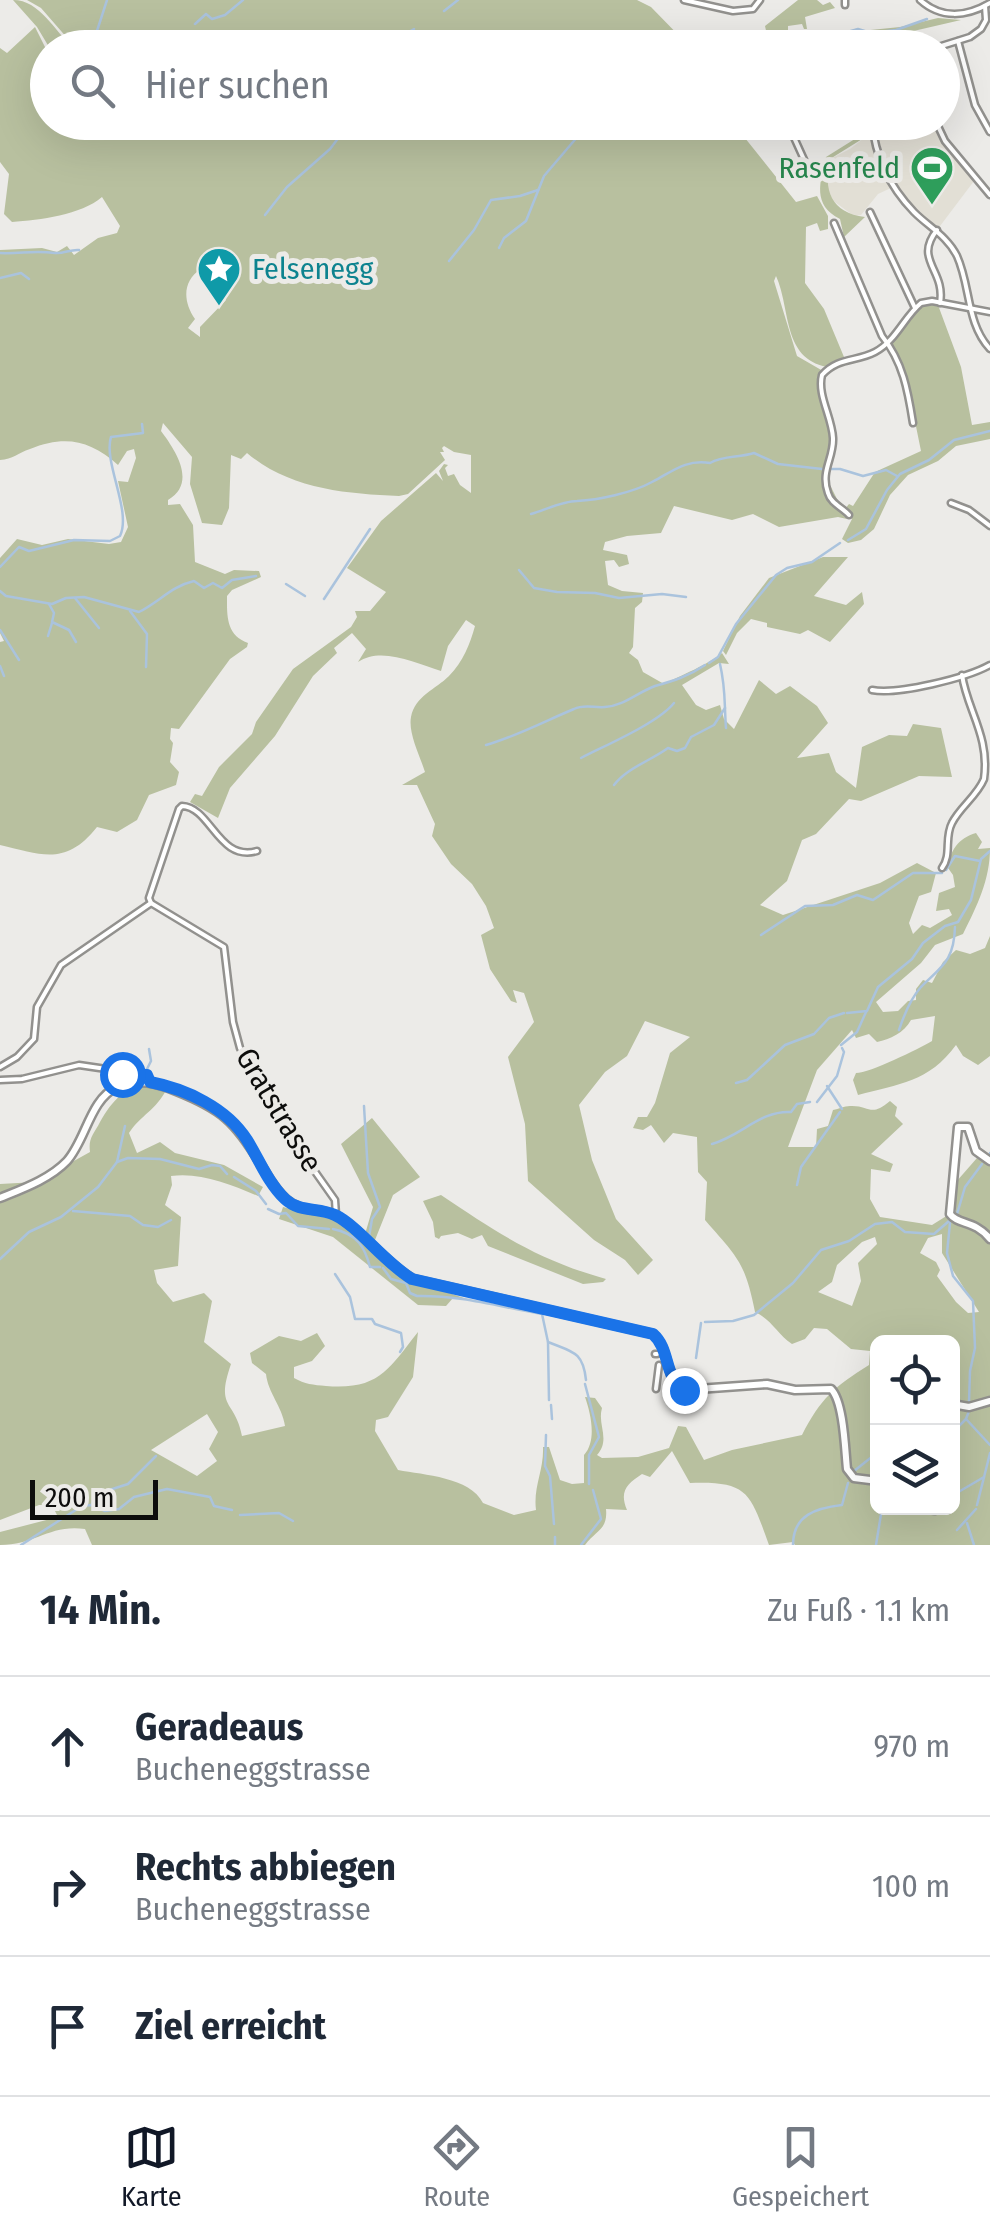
<!DOCTYPE html>
<html lang="de">
<head>
<meta charset="utf-8">
<style>
  body { margin:0; font-family:"Fira Sans Condensed",sans-serif; background:#f2f2f3; color:#1f2937 }
  .controls { position:absolute; right:30px; bottom:30px; display:grid; overflow:hidden; border-radius:15px; box-shadow:0 10px 40px #0002 }
  .controls button { width:90px; height:90px; display:grid; place-items:center; padding:0; border:0; border-bottom:2px solid #e0e1e3; background:#fff; color:#1f2937; font:50px sans-serif }
  .scale { position:absolute; left:30px; bottom:25px; width:128px; box-sizing:border-box; padding-left:10px; border:5px solid #0d0d0c; border-top:0; font-size:28px; line-height:35px; white-space:nowrap; color:#0d0d0c; -webkit-text-stroke:8px #ecebe8; paint-order:stroke }
  .stop { position:absolute; width:30px; height:30px; margin:-22px; border:8px solid #1a73e8; border-radius:50%; background:#fff }
  .stop.end { background:#1a73e8; border-color:#fff; box-shadow:0 2px 10px #0008 }
  .list { margin:0; padding:0; list-style:none }
  h2 { display:flex; justify-content:space-between; align-items:center; height:130px; margin:0; padding:0 40px; font-size:42px }
  h2 small { font-size:32px; font-weight:400; color:#747a83 }
  .list li { display:grid; grid-template-columns:65px 1fr auto; gap:30px; align-items:center; box-sizing:border-box; height:140px; padding:0 40px; border-top:2px solid #e0e1e3 }
  .list b { display:block; font-size:38px; white-space:nowrap }
  .list p { margin:0; font-size:32px; white-space:nowrap; color:#747a83 }
  .list em { font-size:32px; font-style:normal; color:#747a83 }
  .icon { flex:none; width:55px; height:55px; fill:none; stroke:currentColor; stroke-width:2; stroke-linecap:round; stroke-linejoin:round }
  .map { position:relative; flex:none; width:990px; height:1545px; overflow:hidden }
  .search { position:absolute; background:#fff; box-shadow:0 10px 40px #0002; left:30px; right:30px; top:30px; height:110px; display:flex; align-items:center; gap:25px; box-sizing:border-box; padding:0 35px; border-radius:55px; color:#747a83; font-size:38px }
  .sheet { height:550px; background:#fff }
  nav { display:flex; justify-content:space-around; align-items:center; box-sizing:border-box; height:140px; border-top:2px solid #e0e1e3; background:#fff; font-size:28px; color:#747a83 }
  nav a { display:grid; justify-items:center; gap:5px }
  nav .on { color:#111827 }
  .map>svg:first-child { display:block }
  .built { fill:#e2dfd5 }
  .green { fill:#b8c09f; fill-rule:evenodd }
  .lines { fill:none; stroke-linecap:round; stroke-linejoin:round }
  .stream { stroke:#aac3dd; stroke-width:2.5 }
  .street-casing { stroke:#92918e; stroke-width:9 }
  .secondary-casing { stroke:#92918e; stroke-width:11 }
  .street { stroke:#fff; stroke-width:4 }
  .secondary { stroke:#fff; stroke-width:6 }
  .route { stroke:#1a73e8; stroke-width:12 }
  .labels { text-anchor:middle; stroke-width:10; stroke-linejoin:round; paint-order:stroke }
  .leisure-label { font-size:30px; fill:#27864d; stroke:#ecebe8; text-anchor:end }
  .culture-label { font-size:30px; fill:#0d838f; stroke:#ecebe8; text-anchor:start }
  .street-label { font-size:30px; fill:#0d0d0c; stroke:#ecebe8 }
</style>
</head>
<body>
<div class="map">
<svg width="990" height="1545" viewBox="0 0 990 1545">
  <rect width="100%" height="100%" fill="#ecebe8"/>
  <path class="built" d="M 873,122 L 937,123 L 945,141 L 977,177 L 937,230 L 916,213 L 893,187 L 878,194 L 861,215 L 854,216 L 832,200 L 825,183 L 830,159 L 850,149 L 873,131 Z"/>
  <g class="green">
    <path d="M 13,0 C 40,0 54,31 73,47 L 49,47 L 37,27 Z"/>
    <path d="M 27,0 L 637,0 L 651,7 L 690,47 L 75,47 L 41,8 Z"/>
    <path d="M 798,0 L 817,0 L 823,5 L 830,2 L 835,8 L 805,17 L 807,29 L 804,29 L 802,24 L 788,26 L 788,30 L 767,35 L 765,26 Z"/>
    <path d="M 938,18 L 961,20 L 892,36 L 836,41 L 808,47 L 703,47 L 712,43 L 753,47 L 782,39 L 900,27 Z"/>
    <path d="M 35,27 L 47,51 L 48,122 L 733,123 L 796,202 L 817,196 L 828,216 L 828,229 L 820,231 L 817,223 L 806,227 L 805,283 L 824,309 L 844,357 L 827,367 C 782,358 791,309 776,276 L 774,281 L 797,356 L 823,371 L 817,381 L 832,442 L 823,471 L 847,519 L 838,517 L 779,527 L 753,514 L 732,520 L 674,506 L 661,533 L 627,536 L 605,542 L 603,550 L 627,555 L 629,564 L 619,567 L 614,560 L 605,561 L 608,585 L 622,591 L 643,593 L 642,602 L 635,608 L 633,647 L 629,653 L 638,660 L 643,672 L 664,684 C 680,676 709,664 722,653 L 729,664 L 719,663 L 682,685 L 696,705 L 706,710 L 720,705 L 724,719 L 734,729 L 759,680 L 776,694 L 790,686 L 817,706 L 828,723 L 797,758 L 829,753 L 836,772 L 856,788 L 862,747 L 889,735 L 907,736 L 913,724 L 941,728 L 952,777 L 919,776 L 861,801 L 849,799 L 816,834 L 802,840 L 787,881 L 760,905 L 783,915 L 880,883 L 917,863 L 936,873 L 931,892 L 919,896 L 909,923 L 913,934 L 922,925 L 930,928 L 952,915 L 949,909 L 936,911 L 939,893 L 955,887 L 953,875 L 948,868 C 950,851 958,838 976,833 L 982,842 L 978,849 L 990,848 C 990,880 977,906 963,934 L 935,945 L 921,963 L 876,1002 L 883,1012 L 898,1011 L 908,1001 L 916,1000 L 916,989 L 923,980 L 932,983 L 943,962 L 956,950 L 970,954 L 985,948 L 990,936 L 990,1056 L 978,1065 L 963,1056 L 956,1045 C 929,1082 899,1084 858,1095 L 853,1080 L 856,1073 C 870,1073 918,1049 932,1041 L 935,1016 L 911,1020 C 904,1033 890,1039 877,1042 L 869,1034 L 856,1038 L 852,1030 L 817,1070 L 788,1147 L 816,1147 L 817,1129 L 828,1126 L 833,1110 C 839,1109 844,1106 850,1106 C 870,1105 870,1118 890,1101 L 897,1107 L 895,1116 L 903,1124 L 871,1154 L 893,1164 L 890,1172 L 871,1169 L 870,1199 L 880,1217 L 932,1225 L 948,1215 L 955,1223 C 971,1225 979,1230 990,1243 L 990,1545 L 795,1545 L 793,1542 L 769,1545 C 750,1493 749,1481 690,1483 L 672,1451 L 650,1477 L 642,1474 C 627,1484 619,1491 627,1510 L 606,1509 C 608,1530 596,1530 585,1545 L 92,1545 L 85,1529 C 50,1524 35,1545 0,1545 L 0,1532 L 58,1517 L 52,1505 L 39,1505 L 0,1520 L 0,1184 L 36,1182 L 90,1152 C 88,1138 94,1134 100,1122 C 115,1095 134,1077 166,1090 C 157,1109 140,1116 129,1133 L 137,1153 L 160,1142 L 175,1153 L 224,1165 L 263,1187 L 258,1196 C 230,1184 200,1172 171,1176 L 172,1185 L 165,1205 L 181,1217 L 178,1266 L 154,1270 L 157,1283 L 173,1302 L 204,1293 L 212,1301 L 204,1342 L 231,1364 C 215,1410 235,1399 242,1436 L 285,1426 C 282,1406 268,1393 266,1374 L 252,1363 L 250,1353 L 279,1336 L 301,1341 L 317,1333 L 325,1346 L 312,1361 L 294,1367 L 294,1378 C 305,1384 313,1385 326,1386 C 379,1390 388,1370 418,1332 L 413,1377 L 388,1417 L 376,1420 L 375,1431 L 398,1470 C 424,1475 470,1477 483,1503 L 514,1515 L 536,1510 C 533,1487 544,1470 543,1447 L 549,1447 L 560,1480 L 572,1484 L 584,1483 L 584,1455 C 597,1441 591,1414 585,1397 L 595,1398 L 602,1408 C 597,1425 611,1439 597,1455 L 602,1458 L 638,1457 L 669,1448 L 678,1426 L 686,1427 L 704,1460 L 732,1450 L 802,1435 C 821,1398 834,1387 869,1365 L 870,1351 L 851,1349 L 827,1329 L 814,1328 L 805,1339 L 792,1344 C 777,1334 772,1320 755,1312 C 745,1262 738,1258 705,1220 L 707,1182 L 698,1172 L 697,1137 L 673,1133 L 664,1143 L 651,1125 L 643,1130 L 633,1128 L 638,1117 L 647,1117 L 655,1103 L 670,1053 L 690,1037 L 645,1021 L 627,1056 L 605,1072 L 579,1105 L 592,1160 L 616,1219 L 653,1260 L 638,1275 L 625,1260 L 594,1240 L 528,1181 L 525,1124 L 508,1057 L 534,1022 L 524,993 L 513,990 L 517,1003 L 511,1001 L 490,969 L 481,935 L 494,928 L 486,906 L 472,884 L 451,864 L 432,836 L 435,824 L 417,785 L 402,785 L 425,772 C 420,756 408,733 411,717 C 415,696 436,689 449,676 C 463,662 470,644 475,626 L 466,620 L 448,646 L 441,671 C 416,663 381,646 358,662 L 366,649 L 352,633 L 334,648 L 337,653 L 313,676 L 275,736 L 230,788 L 218,818 L 190,802 L 195,794 L 202,796 L 219,767 L 252,734 L 256,722 L 293,669 L 351,627 L 357,617 L 355,611 L 370,611 L 386,592 L 347,568 L 381,521 L 436,473 L 443,481 L 439,471 L 444,464 L 448,465 L 445,468 L 448,476 L 454,474 L 460,485 L 471,493 L 471,455 L 454,452 L 444,446 L 442,448 L 444,452 L 440,452 L 445,460 L 408,494 L 399,496 C 346,494 289,489 247,453 L 241,459 L 231,455 L 229,508 L 222,525 L 202,523 L 190,484 L 192,457 L 163,423 L 161,431 C 176,451 197,483 168,500 L 168,505 L 180,504 L 193,525 L 195,562 L 225,574 L 234,570 L 259,571 L 261,577 L 232,590 L 227,596 C 227,616 226,635 248,643 L 247,647 L 230,659 L 179,729 L 171,728 L 170,739 L 173,743 L 170,762 L 179,772 L 176,785 L 149,795 L 137,820 L 117,832 L 97,827 C 66,866 43,855 0,845 L 0,642 L 4,641 L 0,633 L 0,558 L 17,539 L 42,545 L 68,539 L 109,544 L 121,542 L 128,527 L 118,481 L 128,482 L 136,458 L 134,449 L 127,451 L 118,465 C 90,440 65,435 30,449 C 18,453 13,459 0,460 L 0,250 L 42,248 L 57,252 L 67,246 L 74,255 L 98,238 L 117,233 L 120,226 L 102,197 C 81,215 40,220 12,222 L 4,214 L 9,174 L 0,162 L 0,48 L 7,53 ZM 201,269 L 226,300 L 200,327 L 200,337 L 188,328 L 195,319 C 183,302 182,281 201,269 ZM 942,1234 L 942,1253 L 979,1312 L 968,1313 L 956,1302 L 937,1276 L 940,1270 L 936,1262 L 920,1253 L 928,1238 ZM 875,1237 L 877,1244 L 858,1263 L 861,1281 L 852,1306 L 818,1292 L 832,1282 L 837,1265 L 862,1242 ZM 878,1342 L 952,1342 L 954,1488 L 952,1508 L 946,1511 L 878,1508 ZM 207,1414 L 218,1432 L 209,1449 L 217,1461 L 197,1476 L 151,1450 Z"/>
    <path d="M 866,132 L 867,136 L 830,159 C 823,190 831,213 865,217 L 844,237 L 840,219 C 812,205 820,182 826,157 Z"/>
    <path d="M 923,305 L 938,305 L 961,367 L 972,425 L 990,422 L 990,439 L 956,446 L 938,461 L 908,475 L 890,495 L 874,529 L 861,540 L 848,543 L 842,539 L 852,519 L 845,509 L 849,504 L 853,506 L 875,472 L 921,451 L 907,382 L 891,344 Z"/>
    <path d="M 823,557 L 848,557 L 814,596 L 846,605 L 862,592 L 864,604 L 830,642 L 808,630 L 800,634 L 767,627 L 767,623 L 751,619 L 737,633 L 726,655 L 723,651 L 740,616 L 769,578 Z"/>
    <path d="M 372,1118 L 420,1177 L 393,1195 L 371,1250 L 410,1280 L 467,1299 L 453,1298 L 446,1306 L 418,1305 L 333,1237 L 279,1219 L 283,1207 L 342,1222 L 363,1241 L 373,1207 L 341,1144 Z"/>
    <path d="M 977,1158 L 990,1165 L 990,1234 L 977,1223 L 958,1219 L 952,1213 L 956,1211 L 956,1182 Z"/>
    <path d="M 441,1195 C 499,1234 538,1260 606,1279 L 603,1282 L 583,1284 L 488,1246 L 482,1235 L 472,1239 L 458,1233 L 441,1236 L 439,1239 L 435,1237 L 433,1222 L 423,1201 Z"/>
  </g>
  <g class="lines">
    <g class="stream">
      <path d="M 444,11 L 458,0"/>
      <path d="M 195,24 L 206,14 L 212,19 L 225,15 L 243,0"/>
      <path d="M 96,34 L 107,0"/>
      <path d="M 809,36 L 833,36 L 858,29 L 871,33 L 896,30 L 927,19"/>
      <path d="M 396,48 L 399,38 L 414,29"/>
      <path d="M 705,48 L 721,45"/>
      <path d="M 759,48 L 790,38"/>
      <path d="M 265,215 L 287,187 L 330,149 L 343,132 L 369,122"/>
      <path d="M 499,248 L 504,238 L 526,221 L 544,176 L 590,122"/>
      <path d="M 0,253 C 21,254 33,250 55,253 C 63,254 71,249 79,250"/>
      <path d="M 449,261 L 474,230 L 491,200 L 520,196 L 538,190"/>
      <path d="M 0,278 L 21,273 L 29,279"/>
      <path d="M 829,469 L 840,469 L 863,476 L 886,470 L 897,476"/>
      <path d="M 531,514 C 545,510 563,501 577,501 C 598,500 632,493 652,482 C 672,472 685,459 710,463 C 723,455 739,458 754,453 L 778,464 L 822,469"/>
      <path d="M 848,540 L 866,529 L 887,490 L 900,474 L 929,460 L 954,440 L 990,431"/>
      <path d="M 0,567 L 19,547 L 29,551 L 74,540 L 110,541 L 120,536 C 132,511 103,462 111,437 L 143,433 L 142,424"/>
      <path d="M 519,570 L 534,588 L 557,592 L 595,593 L 619,598 L 662,594 L 686,597"/>
      <path d="M 286,584 L 305,596"/>
      <path d="M 0,591 L 6,596 L 52,604 L 66,598 L 84,597 L 139,612 C 159,602 172,586 194,581 L 204,588 L 213,583 L 222,588 L 232,580 L 256,576"/>
      <path d="M 75,598 L 99,628"/>
      <path d="M 324,599 L 370,529"/>
      <path d="M 49,604 L 54,613 L 52,622 L 69,630 L 76,642"/>
      <path d="M 130,611 L 147,634 L 146,667"/>
      <path d="M 0,630 L 19,660"/>
      <path d="M 48,636 L 52,623"/>
      <path d="M 709,663 L 718,657 L 736,624 L 776,575 L 787,568 L 812,562 L 840,543"/>
      <path d="M 720,664 C 726,690 724,702 726,728"/>
      <path d="M 0,666 L 4,676"/>
      <path d="M 486,745 C 515,737 545,721 574,709 C 584,704 594,708 605,707 C 624,706 638,692 655,686 C 673,681 689,676 705,665"/>
      <path d="M 581,758 C 606,745 658,723 674,703"/>
      <path d="M 614,785 C 627,768 650,761 668,748 L 677,751 L 685,748 L 691,737 L 714,725 L 725,708"/>
      <path d="M 946,870 L 955,856 L 980,861"/>
      <path d="M 761,935 L 805,906 L 833,905 L 857,895 L 873,900 L 913,873 L 942,873"/>
      <path d="M 847,1013 L 867,1011 L 878,987 L 912,959 L 923,943 L 945,926 L 958,922 L 971,900 L 981,859 L 990,851"/>
      <path d="M 899,1030 C 904,1015 910,999 921,987 C 942,966 954,961 955,927"/>
      <path d="M 841,1045 L 857,1032 L 866,1012"/>
      <path d="M 146,1071 L 151,1061 L 149,1049"/>
      <path d="M 736,1083 L 747,1080 L 785,1045 L 814,1034 L 829,1018 L 844,1013"/>
      <path d="M 827,1086 L 842,1109"/>
      <path d="M 817,1102 L 837,1076 L 844,1052 L 842,1048"/>
      <path d="M 364,1106 L 368,1173 L 380,1207 L 372,1219 L 369,1237"/>
      <path d="M 712,1144 C 741,1136 761,1110 791,1112 L 797,1104 L 810,1102"/>
      <path d="M 990,1154 L 990,1153"/>
      <path d="M 117,1162 L 125,1126"/>
      <path d="M 234,1177 L 256,1191 L 266,1204"/>
      <path d="M 797,1185 L 801,1167 L 840,1112"/>
      <path d="M 268,1209 L 279,1214 L 286,1213 L 298,1226 L 329,1229"/>
      <path d="M 73,1211 L 130,1216 L 143,1225 L 158,1227 L 171,1220"/>
      <path d="M 957,1214 L 965,1187 L 982,1164"/>
      <path d="M 950,1223 L 947,1253 L 953,1276 L 973,1301 L 975,1348 L 970,1371 L 969,1402"/>
      <path d="M 333,1229 C 358,1234 365,1248 370,1267 L 380,1267"/>
      <path d="M 0,1259 L 29,1232 L 61,1217 L 98,1187 L 117,1162 L 128,1158 L 160,1159 L 199,1169 L 212,1165 L 220,1166 L 227,1174"/>
      <path d="M 383,1268 L 391,1279 L 406,1283 L 410,1293 L 417,1296 C 460,1295 500,1307 542,1314 L 548,1342 C 572,1352 583,1351 586,1380"/>
      <path d="M 335,1274 L 350,1297 L 355,1319 L 372,1319 L 375,1324 L 401,1333 L 403,1347 L 400,1352"/>
      <path d="M 705,1322 L 733,1321 L 754,1315 L 793,1283 L 821,1250 L 849,1241 L 875,1224 L 892,1222 L 905,1232 L 934,1234 L 949,1221"/>
      <path d="M 548,1342 L 549,1400"/>
      <path d="M 696,1358 L 701,1323"/>
      <path d="M 585,1384 L 599,1437 L 589,1455 L 589,1484"/>
      <path d="M 551,1405 L 552,1419"/>
      <path d="M 966,1419 L 990,1445"/>
      <path d="M 952,1433 L 966,1419 L 969,1411"/>
      <path d="M 546,1435 L 545,1466 L 550,1476 L 554,1524"/>
      <path d="M 854,1471 L 878,1452"/>
      <path d="M 955,1494 L 984,1477"/>
      <path d="M 92,1504 L 100,1493 L 128,1484 L 156,1456"/>
      <path d="M 977,1505 L 990,1453"/>
      <path d="M 240,1515 L 279,1513 L 293,1521"/>
      <path d="M 967,1523 L 974,1545"/>
      <path d="M 957,1530 L 976,1509"/>
      <path d="M 21,1545 L 82,1506 L 92,1505 L 105,1511 L 119,1509 L 134,1497 L 167,1489 L 210,1497 L 214,1506 L 232,1510"/>
      <path d="M 555,1545 L 555,1537"/>
      <path d="M 581,1545 L 601,1519 L 593,1490"/>
      <path d="M 793,1545 C 793,1515 816,1508 842,1505 L 848,1483"/>
      <path d="M 876,1545 L 882,1508"/>
    </g>
    <defs>
      <g id="street">
        <path d="M 684,0 L 733,11 L 753,9 L 760,0"/>
        <path d="M 845,0 L 845,5"/>
        <path d="M 920,0 C 941,19 966,17 990,3"/>
        <path d="M 958,41 L 975,105 L 990,132"/>
        <path d="M 935,48 L 970,37 L 981,29 L 986,20 L 985,6"/>
        <path d="M 787,122 L 811,175"/>
        <path d="M 872,122 C 875,157 890,187 914,212 C 929,227 947,236 957,256 C 971,287 966,323 990,349"/>
        <path d="M 936,122 L 945,141 L 990,195"/>
        <path d="M 870,212 L 915,308"/>
        <path d="M 834,223 L 882,336 C 903,362 908,391 913,423"/>
        <path d="M 937,230 C 913,260 946,270 940,303"/>
        <path d="M 951,503 L 969,510 L 990,526"/>
        <path d="M 849,515 C 842,507 831,504 828,493 C 820,471 834,458 833,438 C 832,417 817,395 822,375 C 838,357 856,362 875,352 C 896,341 904,317 921,303 L 932,301 L 990,312"/>
        <path d="M 872,690 C 897,695 967,678 990,665"/>
        <path d="M 257,851 C 218,862 211,807 182,806 L 179,809 L 149,898 L 151,903 L 224,947 L 233,1022 L 240,1048 L 280,1122 L 335,1200 L 336,1215"/>
        <path d="M 942,868 C 952,855 944,838 952,823 C 960,807 977,796 984,779 C 990,736 967,710 962,675"/>
        <path d="M 0,1067 L 17,1057 L 34,1039 L 37,1007 L 61,965 L 151,903"/>
        <path d="M 0,1080 L 22,1079 L 79,1065 L 147,1075 L 150,1082"/>
        <path d="M 655,1354 L 657,1354"/>
        <path d="M 656,1389 L 659,1365"/>
      </g>
      <g id="secondary">
        <path d="M 990,1161 L 976,1151 L 968,1127 L 958,1127 L 950,1214 C 958,1225 975,1220 990,1239"/>
        <path d="M 0,1198 C 22,1189 50,1179 67,1161 C 86,1140 90,1099 117,1087 C 138,1078 157,1083 176,1091 C 221,1109 235,1121 260,1163 C 268,1176 275,1190 287,1200 C 302,1213 320,1207 337,1216 C 362,1230 384,1262 413,1279 L 653,1334 C 671,1350 663,1376 684,1390 L 767,1384 L 795,1390 L 831,1389 C 844,1402 845,1451 847,1469 L 854,1478 L 878,1481"/>
        <path d="M 952,1404 L 969,1407 L 990,1401"/>
        <path d="M 922,1508 L 935,1510 L 943,1508"/>
      </g>
    </defs>
    <use href="#street" class="street-casing"/>
    <use href="#secondary" class="secondary-casing"/>
    <use href="#street" class="street"/>
    <use href="#secondary" class="secondary"/>
  </g>
  <g class="lines">
    <path class="route" d="M 122,1074 L 147,1075 L 150,1082 C 186,1089 227,1108 247,1140 C 259,1159 268,1183 285,1199 C 300,1213 318,1207 335,1215 C 358,1226 385,1263 412,1279 L 653,1334 C 671,1350 663,1376 684,1390"/>
  </g>
  <defs>
    <symbol id="stadium-pin" viewBox="-11 -11 22 30"><path d="M0 17L-7.5 6A9.5 9.5 0 1 1 7.5 6Z" fill="#2e9e5b" stroke="#ecebe8"/><path d="M0-5a6.5 5 0 1 0 0 10a6.5 5 0 1 0 0-10ZM-3.5-1.8h7v3.6h-7Z" fill="#fff"/></symbol>
    <symbol id="sight-pin" viewBox="-11 -11 22 30"><path d="M0 17L-7.5 6A9.5 9.5 0 1 1 7.5 6Z" fill="#0f9aa8" stroke="#ecebe8"/><path d="M0-6L1.8-2.2L6-1.7L2.9 1.2L3.7 5.4L0 3.3L-3.7 5.4L-2.9 1.2L-6-1.7L-1.8-2.2Z" fill="#fff"/></symbol>
  </defs>
  <g fill-rule="evenodd">
    <use href="#stadium-pin" x="907" y="143" width="50" height="68"/>
    <use href="#sight-pin" x="194" y="244" width="50" height="68"/>
  </g>
  <g class="labels">
    <g class="leisure-label">
      <text x="900" y="178">Rasenfeld</text>
    </g>
    <g class="culture-label">
      <text x="252" y="279">Felsenegg</text>
    </g>
    <g class="street-label">
      <text transform="translate(279 1110) rotate(59)" y="10">Gratstrasse</text>
    </g>
  </g>
</svg>
<div class="controls">
<button><svg class="icon" aria-label="locate" viewBox="0 0 24 24"><circle cx="12" cy="12" r="6"/><path d="M12 2v4M12 18v4M2 12h4M18 12h4"/></svg></button>
<button><svg class="icon" aria-label="layers" viewBox="0 0 24 24"><path d="M12 4l9 5-9 5-9-5zM3 14l9 5 9-5"/></svg></button>
</div>
<div class="scale">200 m</div>
<div class="stop" style="left:122px;top:1074px"></div>
<div class="stop end" style="left:684px;top:1390px"></div>
<div class="search"><svg class="icon" aria-label="search" viewBox="0 0 24 24"><circle cx="10" cy="10" r="6"/><path d="M15 15l6 6"/></svg>Hier suchen</div>
</div>
<section class="sheet">
<h2>14 Min.<small>Zu Fuß · 1.1 km</small></h2>
<ul class="list">
<li><svg class="icon" aria-label="ahead" viewBox="0 0 24 24"><path d="M12 20V5M6 11l6-6 6 6"/></svg><div><b>Geradeaus</b><p>Bucheneggstrasse</p></div><em>970 m</em></li>
<li><svg class="icon" aria-label="right" viewBox="0 0 24 24"><path d="M7 20v-9h11M14 6l5 5-5 5"/></svg><div><b>Rechts abbiegen</b><p>Bucheneggstrasse</p></div><em>100 m</em></li>
<li><svg class="icon" aria-label="arrive" viewBox="0 0 24 24"><path d="M6 21V4h12l-3 4 3 4H6"/></svg><div><b>Ziel erreicht</b></div></li>
</ul>
</section>
<nav>
<a class="on"><svg class="icon" aria-label="map" viewBox="0 0 24 24"><path d="M3 6l6-2 6 2 6-2v14l-6 2-6-2-6 2zM9 4v14M15 6v14"/></svg>Karte</a>
<a><svg class="icon" aria-label="directions" viewBox="0 0 24 24"><path d="M12 3l9 9-9 9-9-9zM9 14v-3h6M13 9l2 2-2 2"/></svg>Route</a>
<a><svg class="icon" aria-label="saved" viewBox="0 0 24 24"><path d="M7 4h10v16l-5-4-5 4z"/></svg>Gespeichert</a>
</nav>
</body>
</html>
